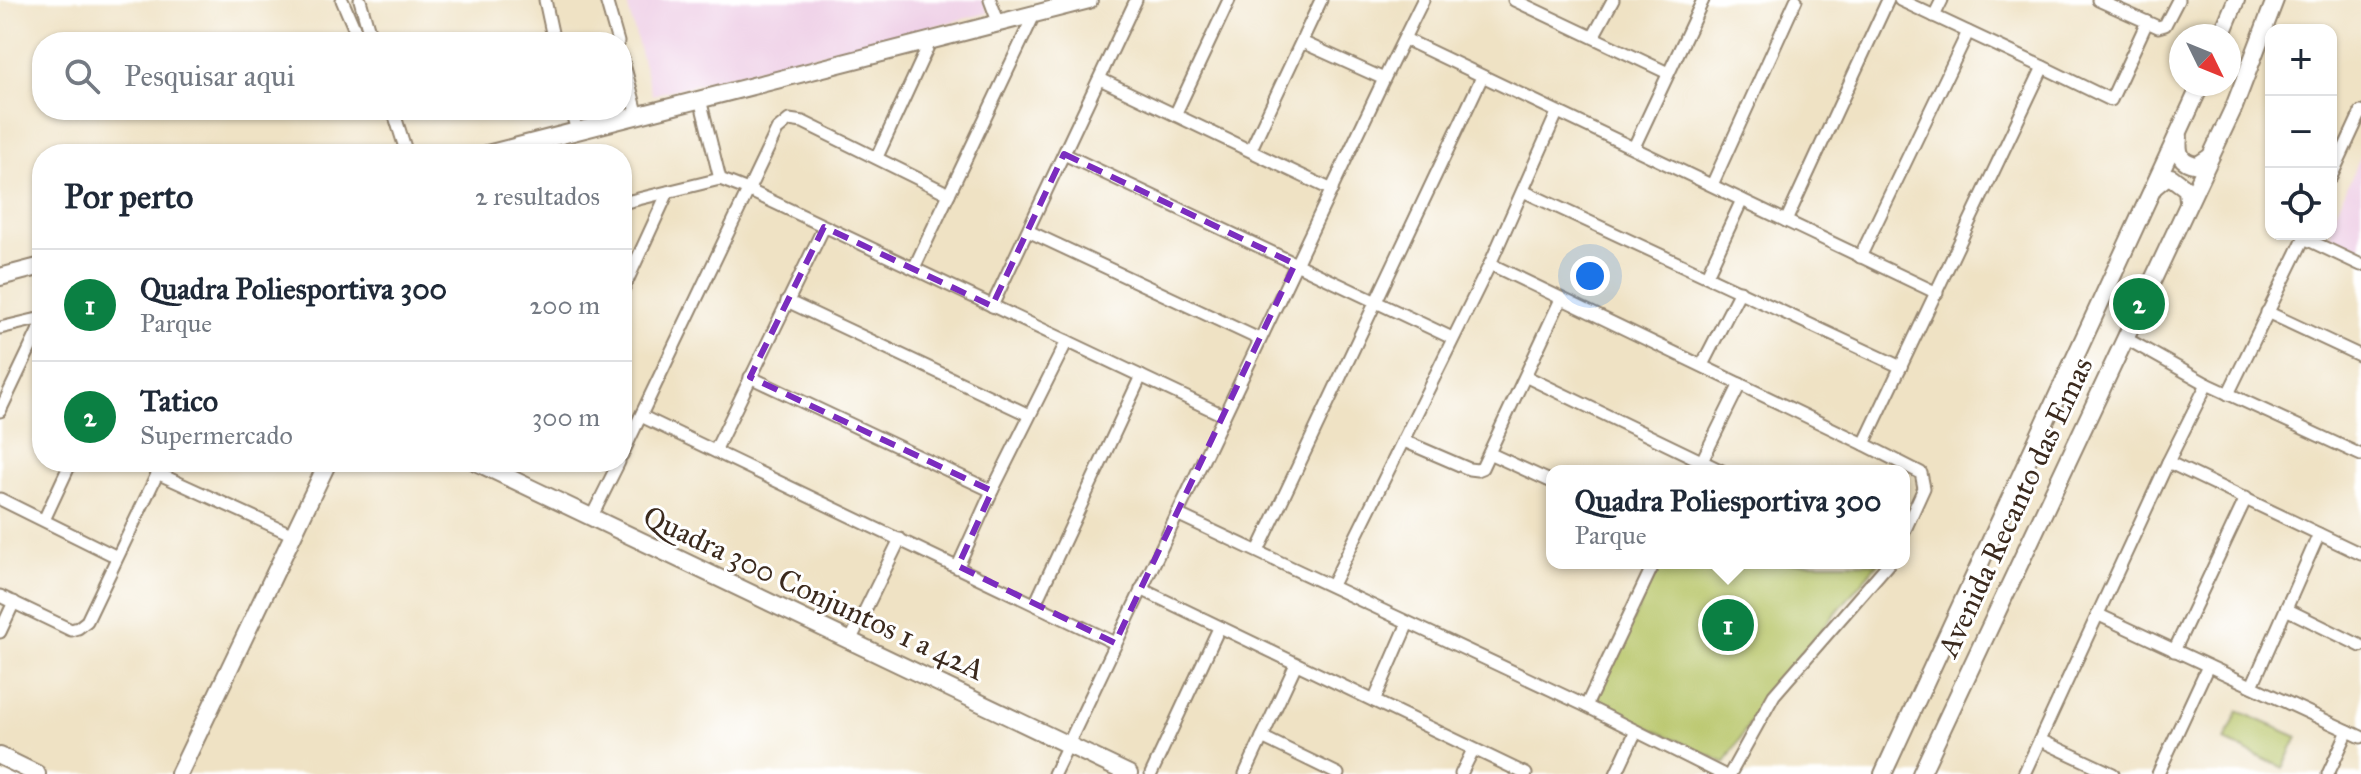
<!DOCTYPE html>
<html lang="pt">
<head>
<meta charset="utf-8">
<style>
  body { margin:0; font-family:"IM FELL Great Primer",serif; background:#f2f2f3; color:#1f2937 }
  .controls { position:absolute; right:24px; top:24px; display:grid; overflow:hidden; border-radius:16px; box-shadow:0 2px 6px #0004 }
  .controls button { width:72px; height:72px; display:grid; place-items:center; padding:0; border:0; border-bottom:2px solid #e0e1e3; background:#fff; color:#1f2937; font:40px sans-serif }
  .compass { position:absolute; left:2169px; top:24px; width:72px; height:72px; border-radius:50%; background:#fff; box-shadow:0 2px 6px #0004; rotate:133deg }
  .you { position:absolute; left:1590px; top:276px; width:28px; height:28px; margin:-20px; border:6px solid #fff; border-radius:50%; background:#1a73e8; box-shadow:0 0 0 12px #1a73e833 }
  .badge { display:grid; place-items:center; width:52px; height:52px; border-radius:50%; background:#0b8043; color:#fff; font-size:26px; font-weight:700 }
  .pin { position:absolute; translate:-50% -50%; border:4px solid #fff; box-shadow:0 2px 8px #0006 }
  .popup { position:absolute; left:1546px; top:465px; width:364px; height:104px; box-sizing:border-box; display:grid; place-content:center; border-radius:16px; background:#fff; filter:drop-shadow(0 2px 6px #0005); font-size:26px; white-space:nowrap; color:#747a83 }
  .popup b { font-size:30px; color:#1f2937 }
  .popup::after { content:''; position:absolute; left:50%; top:100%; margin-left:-16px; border:16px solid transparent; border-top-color:#fff }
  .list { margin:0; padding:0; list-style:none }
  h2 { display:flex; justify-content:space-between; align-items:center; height:104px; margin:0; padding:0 32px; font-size:34px }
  h2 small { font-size:26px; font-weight:400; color:#747a83 }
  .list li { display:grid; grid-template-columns:52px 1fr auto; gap:24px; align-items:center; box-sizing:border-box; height:112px; padding:0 32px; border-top:2px solid #e0e1e3 }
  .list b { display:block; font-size:30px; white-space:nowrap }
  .list p { margin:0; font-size:26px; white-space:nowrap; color:#747a83 }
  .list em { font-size:26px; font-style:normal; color:#747a83 }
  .icon { flex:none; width:44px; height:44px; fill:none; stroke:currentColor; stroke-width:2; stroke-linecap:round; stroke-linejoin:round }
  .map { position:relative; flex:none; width:2361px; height:774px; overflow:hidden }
  .search { position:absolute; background:#fff; box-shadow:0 2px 6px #0004; left:32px; top:32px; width:600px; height:88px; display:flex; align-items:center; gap:20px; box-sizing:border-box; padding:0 28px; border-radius:32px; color:#747a83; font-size:30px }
  .panel { position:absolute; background:#fff; box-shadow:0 2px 6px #0004; left:32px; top:144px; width:600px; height:328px; border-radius:32px }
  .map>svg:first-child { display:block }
  .built { fill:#efd0e7 }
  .green { fill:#b7c567; stroke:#797842; stroke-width:2 }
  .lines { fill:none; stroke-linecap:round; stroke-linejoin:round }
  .street-casing { stroke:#958671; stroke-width:15 }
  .secondary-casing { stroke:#958671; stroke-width:20 }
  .street { stroke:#fff; stroke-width:11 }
  .secondary { stroke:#fff; stroke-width:16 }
  .marked { fill:none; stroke:#7b2cbf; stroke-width:6; stroke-dasharray:16 10; stroke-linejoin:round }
  .labels { text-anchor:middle; stroke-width:6; stroke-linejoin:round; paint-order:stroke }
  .street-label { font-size:30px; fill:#3b2a1e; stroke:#fff }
</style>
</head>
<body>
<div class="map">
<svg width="2361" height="774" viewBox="0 0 2361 774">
  <rect width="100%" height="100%" fill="#fff"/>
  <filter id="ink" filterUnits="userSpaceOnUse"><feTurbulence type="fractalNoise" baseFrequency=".0125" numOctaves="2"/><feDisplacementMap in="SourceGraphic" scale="16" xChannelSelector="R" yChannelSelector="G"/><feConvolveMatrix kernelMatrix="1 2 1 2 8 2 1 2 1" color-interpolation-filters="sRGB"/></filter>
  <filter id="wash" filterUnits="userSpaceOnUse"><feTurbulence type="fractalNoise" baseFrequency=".006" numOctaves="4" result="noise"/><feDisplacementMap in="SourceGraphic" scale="32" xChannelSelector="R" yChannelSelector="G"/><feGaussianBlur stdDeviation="1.8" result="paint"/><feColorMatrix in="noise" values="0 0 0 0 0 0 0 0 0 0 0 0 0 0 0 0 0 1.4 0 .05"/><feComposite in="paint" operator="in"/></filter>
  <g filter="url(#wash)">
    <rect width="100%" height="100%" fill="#efe2c4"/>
    <g class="built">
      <path d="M 626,0 L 983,0 L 988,13 L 652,95 Z"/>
      <path d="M 2361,156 L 2361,252 L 2326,235 L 2331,234 L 2331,223 Z"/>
    </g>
    <g class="green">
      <path d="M 1660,563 L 1878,563 L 1768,693 L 1725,763 L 1594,702 Z"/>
      <path d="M 2238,711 L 2298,737 L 2283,768 L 2225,741 Z"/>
    </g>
  </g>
  <g filter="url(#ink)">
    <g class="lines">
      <defs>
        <g id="street">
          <path d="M 342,0 L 360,42"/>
          <path d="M 360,0 L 372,42"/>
          <path d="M 545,0 L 554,42"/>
          <path d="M 606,0 L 618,42"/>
          <path d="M 990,0 L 999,24"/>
          <path d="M 1514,0 L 1668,73"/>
          <path d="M 1900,0 L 2043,67"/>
          <path d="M 2098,0 L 2147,22"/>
          <path d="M 1934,16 L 1942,0"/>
          <path d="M 1593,37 L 1613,0"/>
          <path d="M 1405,39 L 1937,293"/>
          <path d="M 1302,42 L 1384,79"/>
          <path d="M 622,57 L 638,116"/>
          <path d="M 1100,79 L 1332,190"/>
          <path d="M 700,99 L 720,179"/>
          <path d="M 393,110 L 407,154"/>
          <path d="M 571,110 L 577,131"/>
          <path d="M 1175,115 L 1229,0"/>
          <path d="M 1634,147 L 1703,0"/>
          <path d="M 1251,149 L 1321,0"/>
          <path d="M 1064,154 L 1452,338"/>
          <path d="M 877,157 L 930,42"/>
          <path d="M 2331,177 L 2361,112"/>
          <path d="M 1712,185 L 1796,0"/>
          <path d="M 1523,191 L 1901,367"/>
          <path d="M 949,194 L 1034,15"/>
          <path d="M 622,203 L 720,179 L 748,190 L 1223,415"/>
          <path d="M 1786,221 L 1888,0"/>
          <path d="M 1028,231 L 1259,339"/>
          <path d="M 2304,238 L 2361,265"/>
          <path d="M 1860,257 L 1968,32"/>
          <path d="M 1490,264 L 1864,444"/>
          <path d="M 1707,275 L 1742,200"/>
          <path d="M 622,292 L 668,192"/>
          <path d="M 787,301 L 1029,415"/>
          <path d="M 992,306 L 1136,0"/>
          <path d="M 2267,312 L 2361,356"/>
          <path d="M 0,328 L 42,318"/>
          <path d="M 2125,338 L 2207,384 L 2361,455"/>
          <path d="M 1702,365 L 1740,291"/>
          <path d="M 750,377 L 992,491"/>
          <path d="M 1527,377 L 1722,471"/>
          <path d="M 2228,394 L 2306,234"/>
          <path d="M 0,411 L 42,323"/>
          <path d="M 641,416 L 1115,643"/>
          <path d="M 1404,441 L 1469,469 L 1477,470 L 1482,468 L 1561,299"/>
          <path d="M 715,451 L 824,227"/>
          <path d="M 1491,454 L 1552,482"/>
          <path d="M 622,455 L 777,130 L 789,120 L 803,122 L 949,194 L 914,268"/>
          <path d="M 2168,462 L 2361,554"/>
          <path d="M 1697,471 L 1740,384"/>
          <path d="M 157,473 L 293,535"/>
          <path d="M 0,499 L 117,557"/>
          <path d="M 1177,514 L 1586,706 L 1722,774"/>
          <path d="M 591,518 L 619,462"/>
          <path d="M 44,520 L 71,462"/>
          <path d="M 1904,532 L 1924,488 L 1921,473 L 1864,444 L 2043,67 L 2111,100 L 2147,22 L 2158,27 L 2165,25 L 2178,0"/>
          <path d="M 1258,551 L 1482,77"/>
          <path d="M 958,566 L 992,491 L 1067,341"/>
          <path d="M 1332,585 L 1490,264 L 1557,113"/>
          <path d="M 1141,589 L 1526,774"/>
          <path d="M 0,596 L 71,630 L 78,628 L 87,621 L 163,462"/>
          <path d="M 1035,604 L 1141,376"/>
          <path d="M 2286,609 L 2361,646"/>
          <path d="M 2099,615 L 2361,737"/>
          <path d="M 0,632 L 14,602"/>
          <path d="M 850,641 L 900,539"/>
          <path d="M 2174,651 L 2246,498"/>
          <path d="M 2252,686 L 2319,534"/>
          <path d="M 1374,701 L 1408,623"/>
          <path d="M 1586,706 L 1654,563"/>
          <path d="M 1262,737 L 1338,774"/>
          <path d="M 2040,740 L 2113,774"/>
          <path d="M 1054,774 L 1384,79 L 1423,0"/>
          <path d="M 1151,774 L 1219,628"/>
          <path d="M 1245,774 L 1296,664"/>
          <path d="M 1461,774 L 1473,750"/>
          <path d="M 1616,774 L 1636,731"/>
          <path d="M 1730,774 L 1774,695 L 1889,563"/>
          <path d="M 2024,774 L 2168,462 L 2207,384"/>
          <path d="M 2158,774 L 2208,666"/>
          <path d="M 2328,774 L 2348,731"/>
        </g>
        <g id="secondary">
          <path d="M 2221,36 L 2236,0"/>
          <path d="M 2179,137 C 2177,153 2180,163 2198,165 L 2210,157"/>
          <path d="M 487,154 L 1089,0"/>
          <path d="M 2154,187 L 2165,178 L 2171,177 L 2187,189 L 2188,201"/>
          <path d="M 0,277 L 42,266"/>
          <path d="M 476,462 L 1129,774"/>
          <path d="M 0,756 L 37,774"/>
          <path d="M 179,774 L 328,462"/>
          <path d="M 1883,774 L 2201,84"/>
          <path d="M 1921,774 L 2234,107 L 2275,0"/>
        </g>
      </defs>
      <use href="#street" class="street-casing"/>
      <use href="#secondary" class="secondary-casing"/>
      <use href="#street" class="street"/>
      <use href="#secondary" class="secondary"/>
    </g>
  </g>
  <path class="marked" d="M 1064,154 L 1295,264 L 1115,643 L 958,566 L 992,491 L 750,377 L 824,227 L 992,306 Z"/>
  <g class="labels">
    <g class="street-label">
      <text transform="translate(2015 507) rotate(-65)" y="10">Avenida Recanto das Emas</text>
      <text transform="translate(814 593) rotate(25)" y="10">Quadra 300 Conjuntos 1 a 42A</text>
    </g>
  </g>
</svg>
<div class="controls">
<button>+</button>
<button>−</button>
<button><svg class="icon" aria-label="locate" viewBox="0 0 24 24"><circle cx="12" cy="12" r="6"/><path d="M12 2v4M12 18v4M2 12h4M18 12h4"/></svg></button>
</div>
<svg class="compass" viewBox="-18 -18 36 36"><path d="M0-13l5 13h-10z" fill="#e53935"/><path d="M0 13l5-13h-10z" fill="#747a83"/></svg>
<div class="you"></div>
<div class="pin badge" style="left:1728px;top:625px">1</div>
<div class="popup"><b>Quadra Poliesportiva 300</b>Parque</div>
<div class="pin badge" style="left:2139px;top:304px">2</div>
<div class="search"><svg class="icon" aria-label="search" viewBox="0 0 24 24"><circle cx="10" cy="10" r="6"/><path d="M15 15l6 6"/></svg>Pesquisar aqui</div>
<section class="panel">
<h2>Por perto<small>2 resultados</small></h2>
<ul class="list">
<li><span class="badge">1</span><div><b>Quadra Poliesportiva 300</b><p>Parque</p></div><em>200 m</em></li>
<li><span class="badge">2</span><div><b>Tatico</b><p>Supermercado</p></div><em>300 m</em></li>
</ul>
</section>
</div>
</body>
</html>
